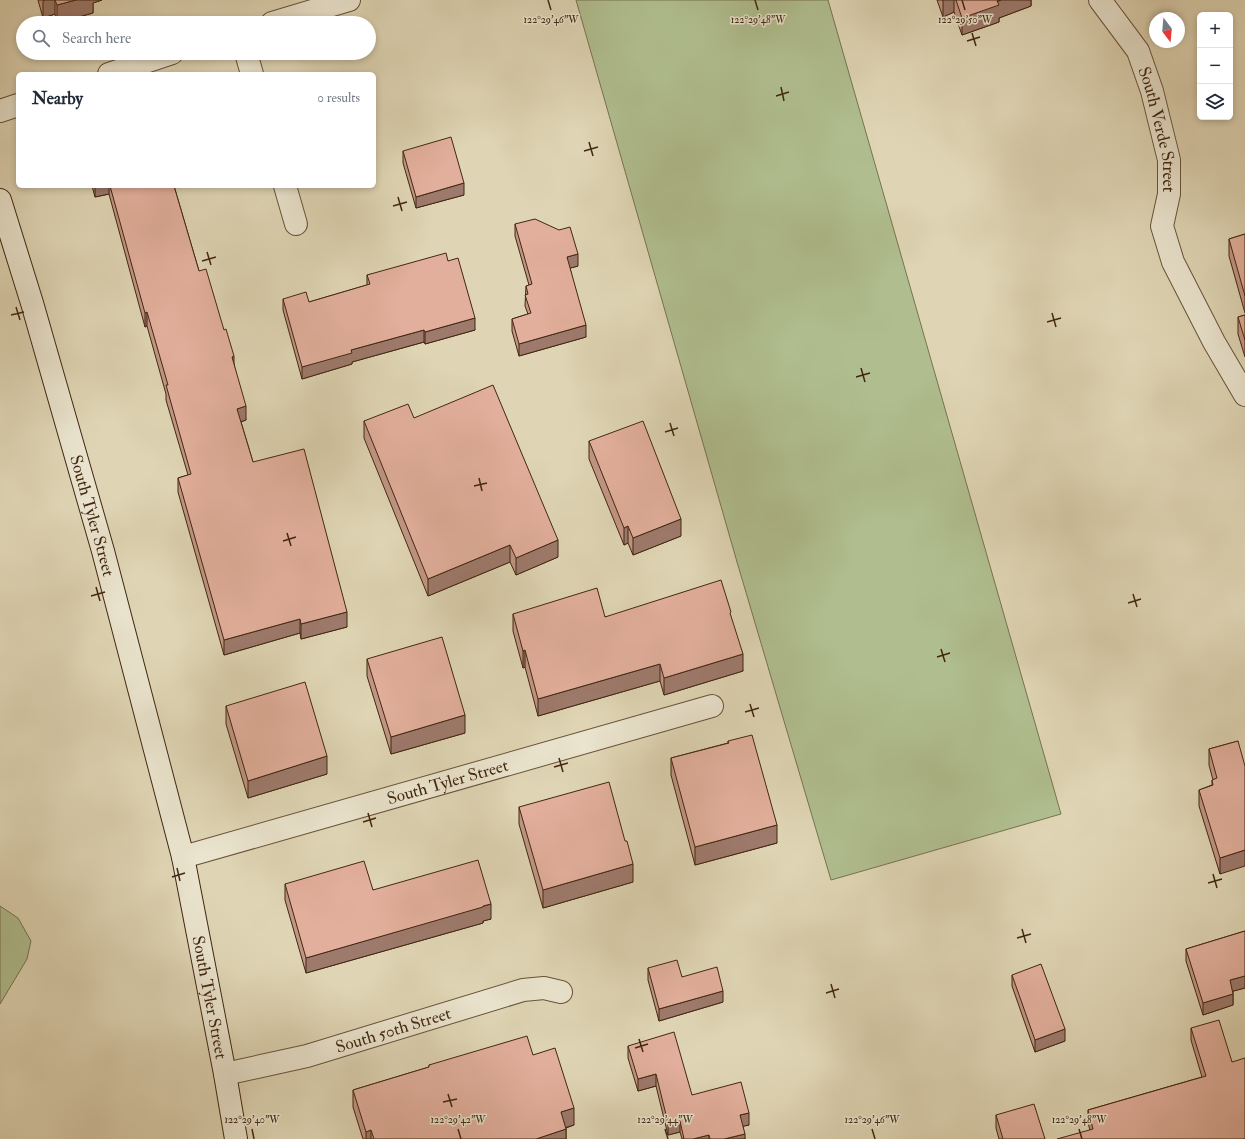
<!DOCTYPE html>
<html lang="en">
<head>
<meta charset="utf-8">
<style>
  body { margin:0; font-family:"IM FELL Double Pica",serif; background:#f2f2f3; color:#1f2937 }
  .controls { position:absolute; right:12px; top:12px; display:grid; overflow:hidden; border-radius:6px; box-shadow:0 2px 6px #0003 }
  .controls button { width:36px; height:36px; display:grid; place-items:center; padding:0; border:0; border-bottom:1px solid #e0e1e3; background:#fff; color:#1f2937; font:20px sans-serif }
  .compass { position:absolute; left:1149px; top:12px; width:36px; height:36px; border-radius:50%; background:#fff; box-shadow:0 2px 6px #0003; rotate:164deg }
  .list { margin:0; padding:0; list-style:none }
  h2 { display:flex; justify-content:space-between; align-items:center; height:52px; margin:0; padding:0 16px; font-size:17px }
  h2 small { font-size:13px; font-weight:400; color:#747a83 }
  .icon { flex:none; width:22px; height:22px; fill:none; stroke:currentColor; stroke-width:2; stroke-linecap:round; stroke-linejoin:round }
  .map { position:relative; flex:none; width:1245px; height:1139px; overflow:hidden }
  .search { position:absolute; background:#fff; box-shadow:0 2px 6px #0003; left:16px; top:16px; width:360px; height:44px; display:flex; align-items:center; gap:10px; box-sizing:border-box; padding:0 14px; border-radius:22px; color:#747a83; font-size:15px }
  .panel { position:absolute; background:#fff; box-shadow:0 2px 6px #0003; left:16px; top:72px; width:360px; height:116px; border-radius:6px }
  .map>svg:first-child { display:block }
  .green { fill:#b0be8f; stroke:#787250 }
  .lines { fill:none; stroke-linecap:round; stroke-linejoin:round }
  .minor-casing { stroke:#68523a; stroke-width:24 }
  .secondary-casing { stroke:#412711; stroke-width:24 }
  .minor { stroke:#eae4ce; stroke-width:22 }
  .secondary { stroke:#eae4ce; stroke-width:22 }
  .wall { fill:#c29686; stroke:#412711 }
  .shaded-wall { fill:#9e7a6d; stroke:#412711 }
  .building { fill:#e2af9c; stroke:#412711 }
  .ticks { fill:none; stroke:#412711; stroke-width:1.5 }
  .labels { text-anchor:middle; stroke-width:3; stroke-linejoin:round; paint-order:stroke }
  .street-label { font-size:17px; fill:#412711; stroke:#eae4ce }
  .ticks-label { font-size:10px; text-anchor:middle; fill:#412711; stroke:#eae4ce; stroke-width:3; stroke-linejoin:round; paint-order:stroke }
</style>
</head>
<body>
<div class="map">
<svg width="1245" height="1139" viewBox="0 0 1245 1139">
  <rect width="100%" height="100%" fill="#dfd5b4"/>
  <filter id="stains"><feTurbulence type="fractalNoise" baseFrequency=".005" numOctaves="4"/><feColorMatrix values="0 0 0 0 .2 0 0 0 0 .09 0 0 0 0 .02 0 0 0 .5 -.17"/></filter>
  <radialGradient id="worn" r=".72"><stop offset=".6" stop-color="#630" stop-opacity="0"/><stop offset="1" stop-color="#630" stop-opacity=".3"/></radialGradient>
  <g class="green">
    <path d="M 576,0 L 828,0 L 1061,814 L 831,880 L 737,562 Z"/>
    <path d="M 0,906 L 18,918 L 31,941 L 27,959 L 0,1004 Z"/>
  </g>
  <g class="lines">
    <defs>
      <g id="minor">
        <path id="s1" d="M 1100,0 L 1138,51 L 1152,91 L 1169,160 L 1169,194 L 1162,226 L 1173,262 L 1214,342 L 1245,395"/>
        <path d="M 272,23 L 349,0"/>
        <path d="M 246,53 L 252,74"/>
        <path d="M 109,74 L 172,53"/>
        <path d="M 0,111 L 18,105"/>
        <path d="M 285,186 L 296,224"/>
        <path id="s2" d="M 183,857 L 712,706"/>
        <path id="s3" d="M 225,1074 L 307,1056 L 523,990 L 544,988 L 561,992"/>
      </g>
      <g id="secondary">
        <path id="s4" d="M 0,200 L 32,303 L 103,551 L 183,857 L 225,1074 L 236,1139"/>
      </g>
    </defs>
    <use href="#minor" class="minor-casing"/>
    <use href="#secondary" class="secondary-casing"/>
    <use href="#minor" class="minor"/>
    <use href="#secondary" class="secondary"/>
  </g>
  <g class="wall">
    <path d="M 38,0 L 102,0 L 93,3 L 93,13 L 57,23 L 55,14 L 43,18 Z"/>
    <path d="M 937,0 L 1031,0 L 1031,6 L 999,18 L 999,22 L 962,35 L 954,12 L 943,17 Z"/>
    <path d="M 403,151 L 464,195 L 416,208 L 403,163 Z"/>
    <path d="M 92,186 L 174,186 L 199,271 L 234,364 L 246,420 L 241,422 L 253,462 L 347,627 L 301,639 L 300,633 L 224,655 L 178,492 L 178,478 L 188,475 L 166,400 L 166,394 L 147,326 L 145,327 L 109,194 L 95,197 Z"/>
    <path d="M 515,224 L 578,266 L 570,268 L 586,337 L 519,356 L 512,331 L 512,319 L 528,314 L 525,306 L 526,286 L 529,285 L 515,236 Z"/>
    <path d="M 1245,234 L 1245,313 L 1229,256 L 1229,239 Z"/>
    <path d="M 448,261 L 475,330 L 425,344 L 424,342 L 352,362 L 352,364 L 302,379 L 283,310 L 283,299 L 309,302 L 367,285 L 367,275 Z"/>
    <path d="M 1245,315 L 1245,357 L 1238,334 L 1238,317 Z"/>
    <path d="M 414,418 L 558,557 L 516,575 L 510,562 L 428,596 L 364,438 L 364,421 Z"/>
    <path d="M 589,441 L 681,536 L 633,555 L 628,543 L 624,545 L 589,459 Z"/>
    <path d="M 513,614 L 605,617 L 731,618 L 743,671 L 664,695 L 660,681 L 538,716 L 525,667 L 523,668 L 513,631 Z"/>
    <path d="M 367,659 L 465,733 L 391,754 L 367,676 Z"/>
    <path d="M 226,706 L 327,774 L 248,798 L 226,724 Z"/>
    <path d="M 728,741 L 777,843 L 695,865 L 671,775 L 671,758 L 728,743 Z"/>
    <path d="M 1238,741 L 1220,874 L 1199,806 L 1199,790 L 1212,785 L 1212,780 L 1213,780 L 1209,765 L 1209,749 Z"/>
    <path d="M 519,807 L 633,882 L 543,908 L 519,824 Z"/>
    <path d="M 285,884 L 373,890 L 491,919 L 483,921 L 483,923 L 306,973 L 285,900 Z"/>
    <path d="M 1245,931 L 1245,988 L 1233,991 L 1233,1005 L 1203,1015 L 1186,961 L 1186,949 Z"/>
    <path d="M 648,968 L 682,977 L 723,1002 L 659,1021 L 648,980 Z"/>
    <path d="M 1012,975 L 1065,1041 L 1035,1052 L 1012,986 Z"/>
    <path d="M 1191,1028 L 1232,1062 L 1245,1139 L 1090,1130 L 1088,1123 L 1088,1110 L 1202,1077 L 1191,1040 Z"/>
    <path d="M 628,1046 L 692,1095 L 749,1125 L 743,1126 L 745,1139 L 682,1139 L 680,1132 L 668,1135 L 656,1086 L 638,1091 L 628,1058 Z"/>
    <path d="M 533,1055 L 574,1125 L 566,1128 L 566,1139 L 363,1139 L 353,1107 L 353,1090 L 429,1067 L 429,1065 Z"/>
    <path d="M 996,1115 L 1045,1139 L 999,1139 L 996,1128 Z"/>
  </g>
  <g class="shaded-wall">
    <path d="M 45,0 L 55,0 L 55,14 L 43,18 L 43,1 Z"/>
    <path d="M 76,0 L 102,0 L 93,3 L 93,13 L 57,23 L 57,5 Z"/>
    <path d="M 943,0 L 954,0 L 954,12 L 943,17 Z"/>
    <path d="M 1001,0 L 1031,0 L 1031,6 L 999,18 L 999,22 L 962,35 L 962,18 Z"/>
    <path d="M 464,183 L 464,195 L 416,208 L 416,197 Z"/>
    <path d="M 95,186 L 109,186 L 109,194 L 95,197 Z"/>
    <path d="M 578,254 L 578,266 L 567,269 L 567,257 Z"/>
    <path d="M 147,312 L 147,326 L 145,327 L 145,313 Z"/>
    <path d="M 475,318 L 475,330 L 425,344 L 425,332 Z"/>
    <path d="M 586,325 L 586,337 L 519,356 L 519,344 Z"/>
    <path d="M 424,330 L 424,342 L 352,362 L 352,364 L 302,379 L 302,367 L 351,350 Z"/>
    <path d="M 234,356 L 234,370 L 232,357 Z"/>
    <path d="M 246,406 L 246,420 L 237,423 L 237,409 Z"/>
    <path d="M 681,519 L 681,536 L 633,555 L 633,538 Z"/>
    <path d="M 628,526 L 628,543 L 624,545 L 624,528 Z"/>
    <path d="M 558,540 L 558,557 L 516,575 L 516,558 Z"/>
    <path d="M 510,545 L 510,562 L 428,596 L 428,579 Z"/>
    <path d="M 347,612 L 347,627 L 301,639 L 301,624 Z"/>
    <path d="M 300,619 L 300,633 L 224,655 L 224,640 Z"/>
    <path d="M 525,650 L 525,667 L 523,668 L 523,651 Z"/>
    <path d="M 743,654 L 743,671 L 664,695 L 664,678 Z"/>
    <path d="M 660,664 L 660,681 L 538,716 L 538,699 Z"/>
    <path d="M 465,715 L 465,733 L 391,754 L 391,737 Z"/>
    <path d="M 327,756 L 327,774 L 248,798 L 248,781 Z"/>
    <path d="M 777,825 L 777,843 L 695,865 L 695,847 Z"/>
    <path d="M 1245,850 L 1245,866 L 1220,874 L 1220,858 Z"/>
    <path d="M 633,864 L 633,882 L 543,908 L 543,890 Z"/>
    <path d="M 491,904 L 491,919 L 483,921 L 483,923 L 306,973 L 306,958 Z"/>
    <path d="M 1245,976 L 1245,988 L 1230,992 L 1230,980 Z"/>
    <path d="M 723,991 L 723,1002 L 659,1021 L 659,1009 Z"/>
    <path d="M 1233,994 L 1233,1005 L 1203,1015 L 1203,1003 Z"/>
    <path d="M 1065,1029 L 1065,1041 L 1035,1052 L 1035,1040 Z"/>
    <path d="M 656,1074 L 656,1086 L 638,1091 L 638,1079 Z"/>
    <path d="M 574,1108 L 574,1125 L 561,1129 L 561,1112 Z"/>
    <path d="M 749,1113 L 749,1125 L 740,1127 L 740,1115 Z"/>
    <path d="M 680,1121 L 680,1132 L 668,1135 L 668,1123 Z"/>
    <path d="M 566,1129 L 566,1139 L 536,1139 Z"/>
    <path d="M 371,1130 L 371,1139 L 366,1139 L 366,1132 Z"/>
    <path d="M 745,1134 L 745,1139 L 724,1139 Z"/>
    <path d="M 709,1135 L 709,1139 L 693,1139 Z"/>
  </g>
  <g class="building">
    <path d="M 55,0 L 76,0 L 57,5 Z"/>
    <path d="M 956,0 L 1001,0 L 997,1 L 999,5 L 962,18 Z"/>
    <path d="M 451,137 L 464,183 L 416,197 L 403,151 Z"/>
    <path d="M 110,186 L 174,186 L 199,271 L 206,269 L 224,330 L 226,329 L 234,356 L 232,357 L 246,406 L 237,409 L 253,462 L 304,449 L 347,612 L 301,624 L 300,619 L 224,640 L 178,478 L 191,474 L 166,385 L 168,385 L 147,312 L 145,313 Z"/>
    <path d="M 535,219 L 559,230 L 570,227 L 578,254 L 567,257 L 586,325 L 519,344 L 512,319 L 531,313 L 525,295 L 528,294 L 526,286 L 532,284 L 515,224 Z"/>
    <path d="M 1245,234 L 1245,296 L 1229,239 Z"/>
    <path d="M 446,253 L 448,261 L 458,258 L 475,318 L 425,332 L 424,330 L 351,350 L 352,353 L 302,367 L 283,299 L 306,292 L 309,302 L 370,284 L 367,275 Z"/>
    <path d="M 1245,315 L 1245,340 L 1238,317 Z"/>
    <path d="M 493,385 L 558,540 L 516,558 L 510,545 L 428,579 L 364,421 L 408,404 L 414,418 Z"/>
    <path d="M 643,421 L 681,519 L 633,538 L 628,526 L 624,528 L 589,441 Z"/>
    <path d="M 721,580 L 731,612 L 730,613 L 743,654 L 664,678 L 660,664 L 538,699 L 525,650 L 523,651 L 513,614 L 597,588 L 605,617 Z"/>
    <path d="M 442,637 L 465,715 L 391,737 L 367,659 Z"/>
    <path d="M 305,682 L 327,756 L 248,781 L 226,706 Z"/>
    <path d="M 752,735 L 777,825 L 695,847 L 671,758 L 729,743 L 728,741 Z"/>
    <path d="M 1238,741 L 1245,766 L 1245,850 L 1220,858 L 1199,790 L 1213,785 L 1212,780 L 1217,778 L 1209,749 Z"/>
    <path d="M 609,782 L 625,841 L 627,841 L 633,864 L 543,890 L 519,807 Z"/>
    <path d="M 478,860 L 491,904 L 483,906 L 483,907 L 306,958 L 285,884 L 364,861 L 373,890 Z"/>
    <path d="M 1245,931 L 1245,976 L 1230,980 L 1233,994 L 1203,1003 L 1186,949 Z"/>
    <path d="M 677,960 L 682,977 L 717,967 L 723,991 L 659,1009 L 648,968 Z"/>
    <path d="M 1041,964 L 1065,1029 L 1035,1040 L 1012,975 Z"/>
    <path d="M 1219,1020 L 1232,1062 L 1245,1058 L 1245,1139 L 1057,1139 L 1093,1129 L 1088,1110 L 1206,1076 L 1191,1028 Z"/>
    <path d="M 674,1032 L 692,1095 L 741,1082 L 749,1113 L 740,1115 L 745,1134 L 724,1139 L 710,1139 L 709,1135 L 693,1139 L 684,1139 L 680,1121 L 668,1123 L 656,1074 L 638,1079 L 628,1046 Z"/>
    <path d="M 527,1036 L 533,1055 L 555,1048 L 574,1108 L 561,1112 L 566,1129 L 536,1139 L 374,1139 L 371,1130 L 366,1132 L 353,1090 L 429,1067 L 429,1065 Z"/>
    <path d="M 1034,1104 L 1045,1139 L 1003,1139 L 996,1115 Z"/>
  </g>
  <path class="ticks" d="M 548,0 L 551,10M 755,0 L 758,10M 962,0 L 965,10M 972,33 L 976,46M 967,41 L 980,37M 781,87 L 784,101M 776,96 L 789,92M 589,142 L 593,156M 584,151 L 598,147M 398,197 L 402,211M 393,206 L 407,202M 207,252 L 211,265M 202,261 L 216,257M 16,307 L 20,320M 1052,313 L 1056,327M 11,315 L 24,312M 1047,322 L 1061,318M 861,368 L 865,382M 856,377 L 870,373M 670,423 L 674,436M 665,432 L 678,428M 479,478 L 482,491M 474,486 L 487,483M 287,533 L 291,546M 283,541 L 296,537M 96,587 L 100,601M 1133,594 L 1137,607M 91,596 L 105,592M 1128,603 L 1141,599M 941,649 L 945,662M 937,657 L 950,653M 750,704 L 754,717M 745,712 L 759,708M 559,758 L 563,772M 554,767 L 568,763M 368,813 L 372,827M 363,822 L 376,818M 177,868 L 180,881M 1213,874 L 1217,888M 172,877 L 185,873M 1208,883 L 1222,879M 1022,929 L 1026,943M 1017,938 L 1031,934M 831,984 L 835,998M 826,993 L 839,989M 639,1039 L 643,1052M 635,1048 L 648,1044M 448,1094 L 452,1107M 443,1102 L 457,1099M 252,1129 L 254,1139M 458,1129 L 461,1139M 665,1129 L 668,1139M 872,1129 L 875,1139M 1079,1129 L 1082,1139"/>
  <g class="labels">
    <g class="street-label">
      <text dy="6" stroke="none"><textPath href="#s1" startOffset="145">South Verde Street</textPath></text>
      <text dy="6" stroke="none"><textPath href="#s4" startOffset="329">South Tyler Street</textPath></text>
      <text dy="6" stroke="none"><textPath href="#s2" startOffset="275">South Tyler Street</textPath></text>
      <text dy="6" stroke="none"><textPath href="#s4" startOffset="825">South Tyler Street</textPath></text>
      <text dy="6" stroke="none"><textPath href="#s3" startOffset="174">South 50th Street</textPath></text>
    </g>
  </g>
  <g class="ticks-label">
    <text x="551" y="23">122°29'46"W</text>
    <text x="758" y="23">122°29'48"W</text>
    <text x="965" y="23">122°29'50"W</text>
    <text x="252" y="1123">122°29'40"W</text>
    <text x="458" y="1123">122°29'42"W</text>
    <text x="665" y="1123">122°29'44"W</text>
    <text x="872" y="1123">122°29'46"W</text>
    <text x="1079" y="1123">122°29'48"W</text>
  </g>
  <rect width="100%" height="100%" filter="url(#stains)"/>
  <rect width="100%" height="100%" fill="url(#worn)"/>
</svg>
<div class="controls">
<button>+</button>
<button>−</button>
<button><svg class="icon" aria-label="layers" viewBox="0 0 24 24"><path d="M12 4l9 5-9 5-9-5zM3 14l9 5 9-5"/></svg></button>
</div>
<svg class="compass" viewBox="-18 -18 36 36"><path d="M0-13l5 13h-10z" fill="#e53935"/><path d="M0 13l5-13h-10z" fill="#747a83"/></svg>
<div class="search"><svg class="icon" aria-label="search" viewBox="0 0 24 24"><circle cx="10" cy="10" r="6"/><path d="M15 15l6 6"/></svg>Search here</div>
<section class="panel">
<h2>Nearby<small>0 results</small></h2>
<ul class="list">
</ul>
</section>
</div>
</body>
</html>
